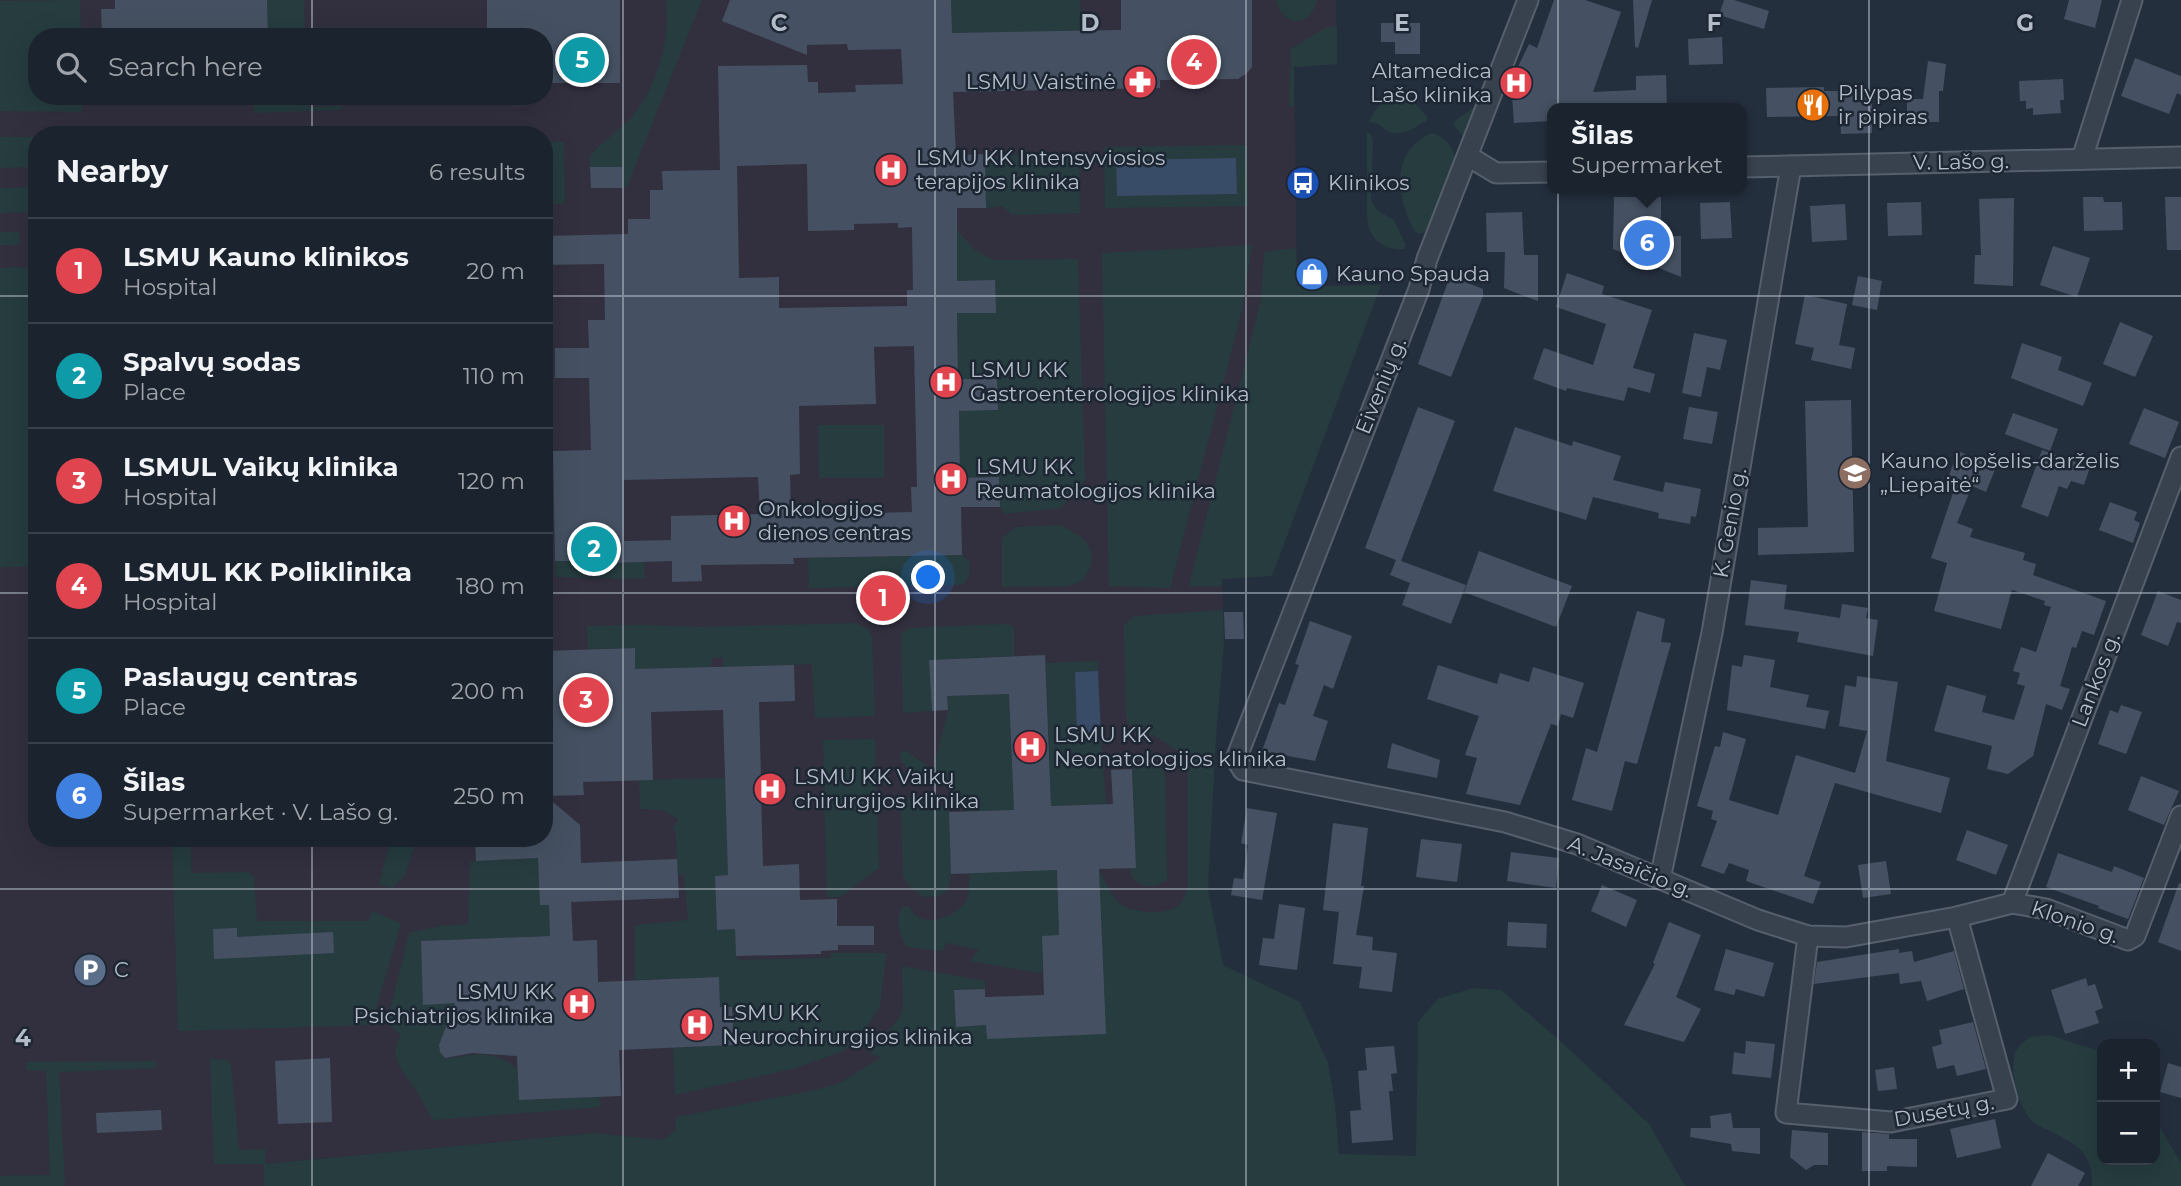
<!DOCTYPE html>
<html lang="en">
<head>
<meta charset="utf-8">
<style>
  body { margin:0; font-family:Montserrat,sans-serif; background:#242b36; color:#f1f3f6 }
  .controls { position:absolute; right:21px; bottom:21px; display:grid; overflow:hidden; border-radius:14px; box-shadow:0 7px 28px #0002 }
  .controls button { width:63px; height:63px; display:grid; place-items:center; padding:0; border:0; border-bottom:2px solid #39404a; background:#1b232e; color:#f1f3f6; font:35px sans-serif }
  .you { position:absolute; left:929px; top:578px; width:24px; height:24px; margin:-18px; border:5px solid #fff; border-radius:50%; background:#1a73e8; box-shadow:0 0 0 10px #1a73e833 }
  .badge { display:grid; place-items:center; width:46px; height:46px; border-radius:50%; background:#8bbbb9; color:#fff; font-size:23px; font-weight:700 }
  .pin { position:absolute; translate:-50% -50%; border:4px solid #fff; box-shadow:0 2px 7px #0006 }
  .popup { position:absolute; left:1547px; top:103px; width:200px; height:91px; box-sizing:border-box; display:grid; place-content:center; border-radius:14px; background:#1b232e; filter:drop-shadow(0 2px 5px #0005); font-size:23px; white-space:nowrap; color:#a0a4aa }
  .popup b { font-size:26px; color:#f1f3f6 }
  .popup::after { content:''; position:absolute; left:50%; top:100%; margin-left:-14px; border:14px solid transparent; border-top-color:#1b232e }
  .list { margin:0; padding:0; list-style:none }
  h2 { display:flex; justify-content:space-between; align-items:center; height:91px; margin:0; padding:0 28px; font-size:30px }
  h2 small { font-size:23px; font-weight:400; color:#a0a4aa }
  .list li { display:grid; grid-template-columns:46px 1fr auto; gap:21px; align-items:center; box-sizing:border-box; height:105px; padding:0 28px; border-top:2px solid #39404a }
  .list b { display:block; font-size:26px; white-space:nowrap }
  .list p { margin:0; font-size:23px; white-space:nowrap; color:#a0a4aa }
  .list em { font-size:23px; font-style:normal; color:#a0a4aa }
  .icon { flex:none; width:38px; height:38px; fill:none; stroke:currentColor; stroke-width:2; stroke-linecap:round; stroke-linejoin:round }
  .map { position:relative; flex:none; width:2181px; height:1186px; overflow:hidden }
  .search { position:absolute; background:#1b232e; box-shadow:0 7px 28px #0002; left:28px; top:28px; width:525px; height:77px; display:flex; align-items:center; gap:18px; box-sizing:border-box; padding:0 24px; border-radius:28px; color:#a0a4aa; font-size:26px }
  .panel { position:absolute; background:#1b232e; box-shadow:0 7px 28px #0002; left:28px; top:126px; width:525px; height:721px; border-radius:28px }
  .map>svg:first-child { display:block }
  .medical { fill:#32303f; fill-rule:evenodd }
  .green { fill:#263c3f; fill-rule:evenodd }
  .water { fill:#394c67 }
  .building { fill:#455162; fill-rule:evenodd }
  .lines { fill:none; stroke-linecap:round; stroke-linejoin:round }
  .minor-casing { stroke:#565f6c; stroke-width:23 }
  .minor { stroke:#38414e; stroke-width:19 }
  .grid { fill:none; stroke:#b4bcc9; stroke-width:2; stroke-opacity:0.55 }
  .labels { text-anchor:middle; stroke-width:5; stroke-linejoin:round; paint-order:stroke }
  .poi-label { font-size:21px; fill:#b4bcc9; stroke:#1d2633; text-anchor:start }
  .street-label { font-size:21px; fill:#b4bcc9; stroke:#1d2633 }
  .grid-label { font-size:23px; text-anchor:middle; font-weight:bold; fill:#b4bcc9; stroke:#1d2633; stroke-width:5; stroke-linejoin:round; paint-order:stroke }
</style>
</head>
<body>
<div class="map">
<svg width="2181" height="1186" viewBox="0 0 2181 1186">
  <rect width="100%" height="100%" fill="#242f3e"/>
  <path class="medical" d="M 0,0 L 1336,0 L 1337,64 L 1294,67 L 1297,286 L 1381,285 L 1272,576 L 1222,579 L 1224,642 L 1216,736 L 1202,956 L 664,1186 L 595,1133 L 265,1164 L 264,1186 L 64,1186 L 50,1175 L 0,1176 ZM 37,37 L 544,37 L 544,96 L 37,96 ZM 37,135 L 544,135 L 544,838 L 37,838 Z"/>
  <g class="green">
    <path d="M 80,0 L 81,37 L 37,37 L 37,96 L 82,96 L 82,112 L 0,111 L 0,1 Z"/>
    <path d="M 267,0 L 304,0 L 305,37 L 271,37 L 271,33 L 268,33 Z"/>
    <path d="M 666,0 L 702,0 L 627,186 L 622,188 L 590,167 L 590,156 C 603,141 621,129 634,114 C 658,84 671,38 666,0 Z"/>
    <path d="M 951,0 L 1080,0 L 1082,31 L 952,33 Z"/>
    <path d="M 1276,0 L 1317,0 C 1311,28 1283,28 1276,0 Z"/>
    <path d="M 1337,26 L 1337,64 L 1294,67 L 1294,106 L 1289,107 L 1291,49 L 1325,28 Z"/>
    <path d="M 253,96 L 307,96 L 308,107 L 343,106 L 339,110 L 254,113 Z"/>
    <path d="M 1400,97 L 1412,100 L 1427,117 L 1427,120 C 1415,127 1404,137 1390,132 C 1381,128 1379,122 1369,122 C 1375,107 1384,99 1400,97 Z"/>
    <path d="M 1478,104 L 1464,138 L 1454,125 L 1455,121 Z"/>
    <path d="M 1367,131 L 1372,136 L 1373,143 L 1371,201 L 1378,211 L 1394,220 L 1406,245 L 1404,249 C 1383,251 1368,238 1367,216 Z"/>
    <path d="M 1432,133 C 1445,136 1455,149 1455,161 L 1429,228 L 1420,234 L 1415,232 C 1397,198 1388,152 1432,133 Z"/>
    <path d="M 0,137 L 37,137 L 37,167 L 0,168 Z"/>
    <path d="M 544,142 L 564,142 L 565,204 L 544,204 Z"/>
    <path d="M 1247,145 L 1248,206 L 1105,208 L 1104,147 ZM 1236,158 L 1237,194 L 1117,195 L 1117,160 Z"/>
    <path d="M 1079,153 L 1080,213 L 1012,215 L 1002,206 L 986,208 L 985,159 L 1013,155 Z"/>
    <path d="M 37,187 L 37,212 L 0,213 L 0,188 Z"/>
    <path d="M 956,229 L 975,250 L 994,260 L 1078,259 L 1085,480 L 1061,508 L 1005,514 L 1000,507 L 999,477 L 960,478 L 959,411 L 998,409 L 997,379 L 958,379 L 957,313 L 995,313 L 995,281 L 957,281 Z"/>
    <rect x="0" y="232" width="19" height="13"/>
    <path d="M 1252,245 L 1242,310 L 1170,588 L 1109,586 L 1102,253 Z"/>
    <path d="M 1296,248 L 1297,287 L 1381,285 L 1272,576 L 1222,579 L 1222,586 L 1189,586 L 1261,300 L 1264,252 Z"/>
    <path d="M 15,267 L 37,269 L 37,566 L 0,567 L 0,268 Z"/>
    <path d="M 818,425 L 884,425 L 884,478 L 819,478 Z"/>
    <path d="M 1062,525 C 1069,530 1080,535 1086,542 C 1099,560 1088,584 1067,586 L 1002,587 L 1002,538 L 1016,527 Z"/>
    <path d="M 612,548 L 613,563 L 644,562 L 644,579 L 556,577 L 555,561 L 575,561 L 575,549 Z"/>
    <path d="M 962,555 L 970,562 L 969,574 L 965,583 L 958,585 L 809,588 L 808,558 Z"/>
    <path d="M 1223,610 L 1224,642 L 1216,737 L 1208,889 L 1223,965 L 1300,1002 L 1328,1063 L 1335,1104 L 1339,1154 L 1416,1156 L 1418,1022 L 1438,999 L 1473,988 L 1501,990 L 1568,1048 L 1649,1124 L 1685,1186 L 264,1186 L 264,1164 L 214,1164 L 210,1059 L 227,1060 L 231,1065 L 239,1150 L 266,1149 L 265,1164 L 595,1133 L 663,1140 L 676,1130 L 676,1117 L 810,1091 L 838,1084 L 882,1057 L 870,1054 L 899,1018 L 903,1007 L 902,966 L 985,981 L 985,989 L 954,990 L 956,1026 L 986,1025 L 987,1038 L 1105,1034 L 1099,869 C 1105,881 1111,899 1124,906 C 1137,913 1171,916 1181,903 C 1188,895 1188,880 1188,871 L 1188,767 C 1179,744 1150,735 1129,725 L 1126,716 L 1124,625 L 1135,616 Z"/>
    <path d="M 544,616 L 551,616 L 551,650 L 544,651 Z"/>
    <path d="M 856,623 L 868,629 L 872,637 L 875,716 L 815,718 L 812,664 L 723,667 L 723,657 L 712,658 L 711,667 L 650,669 L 635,672 L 635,648 L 588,649 L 587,626 L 642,625 L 701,627 Z"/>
    <path d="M 1005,624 L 1011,625 L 1014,629 L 1014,656 L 930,660 L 932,711 L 903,713 L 901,633 L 909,628 Z"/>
    <path d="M 1099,661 L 1098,671 L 1075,672 L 1077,736 L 1101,735 L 1106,804 L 1051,806 L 1046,663 Z"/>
    <path d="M 1009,694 L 1014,810 L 966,812 C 950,775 945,790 916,776 C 910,773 905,765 900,760 L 901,752 L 907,751 L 933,770 L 948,711 L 947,696 Z"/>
    <path d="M 875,739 L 879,868 L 840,897 L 827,897 L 823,740 Z"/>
    <path d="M 1146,762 L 1157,763 L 1165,772 L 1167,880 C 1153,890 1132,889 1130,868 L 1136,868 L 1132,769 L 1139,763 Z"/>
    <path d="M 725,778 L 728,875 L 715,876 L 717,930 L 735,929 L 736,956 L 739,960 L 831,958 L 831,953 L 886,953 L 880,1006 L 864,1032 L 844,1051 L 792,1069 L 675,1095 L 673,1048 L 733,1045 L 733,1017 L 741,1017 L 741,1007 L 720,1007 L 719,977 L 635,980 L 635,925 L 688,920 L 684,875 L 677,875 L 676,831 L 673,829 L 678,819 L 663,810 L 640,809 L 639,780 Z"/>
    <path d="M 921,795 L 934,799 L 949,812 L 951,874 L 948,891 L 938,896 L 924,897 L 912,889 L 903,876 L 901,810 L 909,798 Z"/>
    <path d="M 172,838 L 191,838 L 191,873 L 248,872 L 254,877 L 257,921 L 369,921 L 372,911 L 401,923 L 371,1025 L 178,1031 Z"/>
    <path d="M 391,838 L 417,838 L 405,875 L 393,888 L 379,884 Z"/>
    <path d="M 1056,844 L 1059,935 L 1042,937 L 1043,968 L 1040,973 L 970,961 L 979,950 L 947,943 L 942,951 L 906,947 C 900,935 895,919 902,907 L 910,907 C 919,930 955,919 966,901 C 970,894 969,882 969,873 L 1028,871 Z"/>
    <path d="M 538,858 L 540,905 L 549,905 L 550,936 L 421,941 L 423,1004 L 451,1003 L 558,989 L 439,1045 L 440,1052 L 446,1058 C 475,1056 491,1047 517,1069 L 519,1100 L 599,1097 L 601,1107 L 433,1120 C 427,1110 422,1100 416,1090 C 403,1070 387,1059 401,1035 L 387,1023 L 409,933 L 439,926 L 468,924 L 470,861 Z"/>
    <path d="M 2049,1035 L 2102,1052 L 2102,1160 L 2155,1160 L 2155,1119 L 2181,1163 L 2181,1186 L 2092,1186 C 2094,1153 2076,1144 2050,1131 C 2044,1128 2035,1125 2031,1120 C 2018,1105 2010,1073 2015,1053 C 2017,1047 2024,1042 2029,1037 Z"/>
    <path d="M 156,1061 L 157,1068 L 59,1072 L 65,1186 L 0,1186 L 0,1176 L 50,1175 L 46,1070 L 27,1071 L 26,1062 Z"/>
  </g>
  <g class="water">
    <path d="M 1236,158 L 1237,194 L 1117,196 L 1116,160 Z"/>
    <path d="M 1098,671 L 1101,735 L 1077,736 L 1075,672 Z"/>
  </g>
  <g class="building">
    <path d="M 115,0 L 267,0 L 268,37 L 102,37 L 101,9 L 115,9 Z"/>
    <path d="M 487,0 L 620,0 L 620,83 L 544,83 L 544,37 L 487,37 Z"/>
    <path d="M 730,0 L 951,0 L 952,33 L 1121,30 L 1121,0 L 1252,0 L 1252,67 L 1246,74 L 1238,79 L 1160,80 L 1160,88 L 953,92 L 956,155 L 985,154 L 986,208 L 957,208 L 957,281 L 995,280 L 996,313 L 957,313 L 958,379 L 997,379 L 998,410 L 959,411 L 960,478 L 999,477 L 1000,507 L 961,507 L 962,555 L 793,558 L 794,564 L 701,565 L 702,581 L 672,582 L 672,561 L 612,563 L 612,548 L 576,549 L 576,561 L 555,561 L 553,451 L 591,450 L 589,378 L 555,378 L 555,348 L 589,348 L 588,320 L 605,320 L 604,264 L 544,265 L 544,236 L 628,234 L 628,219 L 650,219 L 650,190 L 663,190 L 662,171 L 720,170 L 718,66 L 807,65 L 808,82 L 818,82 L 818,93 L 856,92 L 855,85 L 903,84 L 901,49 L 848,50 L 847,44 L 807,45 L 807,55 L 722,21 ZM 807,164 L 808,231 L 854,230 L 854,224 L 898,223 L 898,228 L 912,227 L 913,290 L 907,290 L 907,306 L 779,308 L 779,277 L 739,278 L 737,166 ZM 914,346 L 917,487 L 911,487 L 912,512 L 791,515 L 790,475 L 800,474 L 799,406 L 876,404 L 874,347 ZM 758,477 L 760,514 L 671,516 L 671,540 L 624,541 L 624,480 Z"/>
    <path d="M 1554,0 L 1585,0 L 1621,12 L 1593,92 L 1636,90 L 1636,76 L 1666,75 L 1667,108 L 1552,108 L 1552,121 L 1514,123 L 1511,81 L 1529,44 L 1537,48 Z"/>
    <path d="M 1633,0 L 1652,0 L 1638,48 L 1635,47 Z"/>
    <path d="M 1724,0 L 1734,0 L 1769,11 L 1764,29 L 1719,15 Z"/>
    <path d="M 2069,0 L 2102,0 L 2095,28 L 2064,19 Z"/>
    <path d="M 1381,23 L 1420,23 L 1420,54 L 1395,54 L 1395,42 L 1381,42 Z"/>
    <path d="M 1722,37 L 1723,64 L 1689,65 L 1688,39 Z"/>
    <path d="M 2135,58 L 2181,76 L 2181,95 L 2177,93 L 2169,114 L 2121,96 Z"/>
    <path d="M 1928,61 L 1946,64 L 1943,91 L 1939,91 L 1939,122 L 1907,122 L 1907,99 L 1923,99 Z"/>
    <path d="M 2063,79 L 2064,100 L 2060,100 L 2061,113 L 2033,115 L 2033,108 L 2026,109 L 2026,101 L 2020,101 L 2019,81 Z"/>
    <path d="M 1824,87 L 1824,91 L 1872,91 L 1872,133 L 1841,134 L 1840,116 L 1767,117 L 1766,88 Z"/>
    <path d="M 590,167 L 622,167 L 622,188 L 591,188 Z"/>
    <path d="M 1614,197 L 1661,197 L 1661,236 L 1681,236 L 1681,277 L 1613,249 Z"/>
    <path d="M 2083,197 L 2103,197 L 2104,202 L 2122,202 L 2123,230 L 2084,231 Z"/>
    <path d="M 2165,197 L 2181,197 L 2181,250 L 2167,250 Z"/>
    <path d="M 2014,198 L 2013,286 L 1974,284 L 1975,255 L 1981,255 L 1979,199 Z"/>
    <path d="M 1730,202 L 1732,238 L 1701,239 L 1700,203 Z"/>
    <path d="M 1921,202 L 1922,235 L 1888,236 L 1887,203 Z"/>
    <path d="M 1845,204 L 1847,240 L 1812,242 L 1810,206 Z"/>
    <path d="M 1522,212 L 1524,255 L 1538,255 L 1538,301 L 1504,288 L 1505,252 L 1487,252 L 1486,213 Z"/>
    <path d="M 2053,246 L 2090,258 L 2077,297 L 2040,285 Z"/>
    <path d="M 1567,273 L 1604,286 L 1602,294 L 1652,310 L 1633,368 L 1655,374 L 1650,393 L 1628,387 L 1624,401 L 1567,388 L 1566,391 L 1533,379 L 1544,348 L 1593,365 L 1606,324 L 1556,307 Z"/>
    <path d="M 1450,276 L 1483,289 L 1483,296 L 1451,377 L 1418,364 Z"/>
    <path d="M 1858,276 L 1882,281 L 1877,310 L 1852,305 Z"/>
    <path d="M 1805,295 L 1847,304 L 1839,345 L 1855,348 L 1851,369 L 1811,360 L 1814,348 L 1795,344 Z"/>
    <path d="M 2120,322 L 2153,336 L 2135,377 L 2103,364 Z"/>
    <path d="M 1694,333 L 1727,340 L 1720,370 L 1707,367 L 1701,397 L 1682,393 Z"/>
    <path d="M 2022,343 L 2062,357 L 2058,370 L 2092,383 L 2083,406 L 2011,378 Z"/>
    <path d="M 1851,400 L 1854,552 L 1758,555 L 1758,528 L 1808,527 L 1805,401 Z"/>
    <path d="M 1418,407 L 1455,421 L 1401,561 L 1466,585 L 1451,624 L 1402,605 L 1410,583 L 1390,575 L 1396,560 L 1365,548 Z"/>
    <path d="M 1689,407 L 1718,412 L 1712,444 L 1683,439 Z"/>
    <path d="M 2144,408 L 2179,422 L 2165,458 L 2129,444 Z"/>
    <path d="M 2013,413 L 2058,429 L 2050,451 L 2005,434 Z"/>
    <path d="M 1515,427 L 1572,446 L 1573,441 L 1621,456 L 1613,480 L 1663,492 L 1665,482 L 1701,489 L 1696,517 L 1691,516 L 1690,524 L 1658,518 L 1659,513 L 1593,497 L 1586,520 L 1493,491 Z"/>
    <path d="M 2042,450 L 2090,467 L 2084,485 L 2071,481 L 2067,489 L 2059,486 L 2048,517 L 2021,507 Z"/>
    <path d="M 1958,451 L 1996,467 L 1986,492 L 1972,486 L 1957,523 L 1973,529 L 1970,537 L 2025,553 L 2023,560 L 2036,564 L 2033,575 L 2106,601 L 2094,635 L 2082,631 L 2076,648 L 2072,647 L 2060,686 L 2070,689 L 2062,710 L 2046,704 L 2033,756 L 2008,774 L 1987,769 L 1992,746 L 1934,731 L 1947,685 L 1986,696 L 1982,712 L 2014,720 L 2025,686 L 2017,684 L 2020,673 L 2013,671 L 2021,647 L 2036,652 L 2051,607 L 2044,605 L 2045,601 L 2012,590 L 2001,629 L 1934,611 L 1947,563 L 1931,558 L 1953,493 L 1944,489 Z"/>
    <path d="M 2110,502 L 2137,512 L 2134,520 L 2140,523 L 2133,543 L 2099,530 Z"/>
    <path d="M 1479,551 L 1572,586 L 1556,627 L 1464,592 Z"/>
    <path d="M 1751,580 L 1787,585 L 1784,609 L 1840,618 L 1842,604 L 1868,608 L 1866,618 L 1878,620 L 1873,656 L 1797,642 L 1799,632 L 1745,625 Z"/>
    <path d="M 2158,591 L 2181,600 L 2181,623 L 2177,622 L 2168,646 L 2141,635 Z"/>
    <path d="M 1637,611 L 1665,619 L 1661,642 L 1671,643 L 1637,764 L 1625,761 L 1612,811 L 1572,800 L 1586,748 L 1597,752 Z"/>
    <path d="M 1224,612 L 1243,612 L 1244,639 L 1225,639 Z"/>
    <path d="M 1310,621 L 1352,636 L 1333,689 L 1324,685 L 1313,716 L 1328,721 L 1315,761 L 1262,751 L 1279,703 L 1285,705 L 1299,665 L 1295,664 Z"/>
    <path d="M 635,648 L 635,669 L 794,665 L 795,701 L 759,702 L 761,779 L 770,779 L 770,795 L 761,796 L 763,866 L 799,864 L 800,900 L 837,899 L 837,926 L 874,926 L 874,945 L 838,945 L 838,950 L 821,951 L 821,954 L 736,956 L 735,929 L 717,930 L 715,876 L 728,875 L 723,710 L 651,712 L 653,780 L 583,782 L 584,795 L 546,796 L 580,825 L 581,863 L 677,859 L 679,898 L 571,902 L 573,941 L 597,940 L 598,982 L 719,977 L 720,1007 L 732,1007 L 734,1045 L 619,1050 L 621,1096 L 519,1100 L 517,1056 L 472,1053 L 445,1058 L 440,1052 L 439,1045 L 455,1003 L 423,1005 L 421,941 L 550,936 L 549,905 L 540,905 L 538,858 L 476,861 L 475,838 L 544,838 L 544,651 Z"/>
    <path d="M 1045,655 L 1051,806 L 1113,804 L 1111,770 L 1132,769 L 1136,868 L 1099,869 L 1106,1034 L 987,1039 L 986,1025 L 956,1027 L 954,990 L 985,989 L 985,997 L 1044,995 L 1042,936 L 1059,935 L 1057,870 L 951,874 L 949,812 L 1014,810 L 1009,694 L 947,696 L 948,710 L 932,711 L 929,660 Z"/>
    <path d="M 1744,655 L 1775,660 L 1770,687 L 1809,695 L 1806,707 L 1829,711 L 1825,729 L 1727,710 L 1732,665 L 1742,667 Z"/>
    <path d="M 1438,665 L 1497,684 L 1500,673 L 1529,682 L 1533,667 L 1584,683 L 1573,718 L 1561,714 L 1558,726 L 1551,724 L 1520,805 L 1466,794 L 1477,758 L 1465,755 L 1479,716 L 1427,699 Z"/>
    <path d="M 1857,676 L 1898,682 L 1886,761 L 1950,778 L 1941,813 L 1835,783 L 1804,876 L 1821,882 L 1813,904 L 1746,881 L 1749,870 L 1729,863 L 1724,874 L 1701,866 L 1717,821 L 1711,819 L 1713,811 L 1697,806 L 1715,746 L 1720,747 L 1723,732 L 1746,739 L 1729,800 L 1778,815 L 1796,755 L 1855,773 L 1867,731 L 1839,726 L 1845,685 L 1856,687 Z"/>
    <path d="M 2121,705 L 2142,712 L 2126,754 L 2098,744 L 2110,710 L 2118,713 Z"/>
    <path d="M 1392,743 L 1440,760 L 1437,778 L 1387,768 Z"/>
    <path d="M 2141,776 L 2179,791 L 2164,825 L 2128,810 Z"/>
    <path d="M 1247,808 L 1277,813 L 1262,900 L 1231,895 L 1234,878 L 1243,879 L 1248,845 L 1241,843 Z"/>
    <path d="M 1333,823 L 1368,828 L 1361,886 L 1364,886 L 1356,935 L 1373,937 L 1372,950 L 1397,953 L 1392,992 L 1359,988 L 1362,967 L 1333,964 L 1339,912 L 1323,910 Z"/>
    <path d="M 1967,830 L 2008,845 L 1996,875 L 1956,860 Z"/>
    <path d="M 1421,839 L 1462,844 L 1457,882 L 1416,877 Z"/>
    <path d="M 1511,852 L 1559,858 L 1556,888 L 1507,881 Z"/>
    <path d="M 2058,853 L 2112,872 L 2114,866 L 2144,878 L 2128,919 L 2098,908 L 2099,906 L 2046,887 Z"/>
    <path d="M 1886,861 L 1891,894 L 1863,898 L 1858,865 Z"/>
    <path d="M 2179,883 L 2181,884 L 2181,951 L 2158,942 Z"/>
    <path d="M 1602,885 L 1637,900 L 1626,927 L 1591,911 Z"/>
    <path d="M 1279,904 L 1305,908 L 1297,970 L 1259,965 L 1263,938 L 1274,939 Z"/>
    <path d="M 1508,922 L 1547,924 L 1546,948 L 1507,946 Z"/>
    <path d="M 1669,922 L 1701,935 L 1676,997 L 1701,1009 L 1684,1042 L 1624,1025 L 1655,964 L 1653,963 Z"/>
    <path d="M 237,928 L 237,937 L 333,932 L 334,953 L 214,959 L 213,929 Z"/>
    <path d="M 1726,949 L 1774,963 L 1764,997 L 1736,989 L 1734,995 L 1714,990 Z"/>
    <path d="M 1899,949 L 1899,953 L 1912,951 L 1914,962 L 1954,951 L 1964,989 L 1927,1001 L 1921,981 L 1900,984 L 1899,973 L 1814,984 L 1817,962 Z"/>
    <path d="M 2086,978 L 2088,986 L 2095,984 L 2103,1008 L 2095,1011 L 2099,1023 L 2065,1034 L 2051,990 Z"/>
    <path d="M 1973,1022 L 1986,1069 L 1957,1076 L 1954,1065 L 1937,1069 L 1932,1047 L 1942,1044 L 1939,1030 Z"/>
    <path d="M 1746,1041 L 1775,1044 L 1771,1078 L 1732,1074 L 1734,1052 L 1745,1054 Z"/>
    <path d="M 1394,1046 L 1397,1073 L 1391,1074 L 1393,1091 L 1389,1091 L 1393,1140 L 1352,1143 L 1350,1111 L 1361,1110 L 1358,1071 L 1367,1070 L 1365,1048 Z"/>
    <path d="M 330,1058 L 332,1122 L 278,1124 L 275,1061 Z"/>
    <path d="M 2168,1063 L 2181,1067 L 2181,1098 L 2160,1092 Z"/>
    <path d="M 1894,1067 L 1897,1089 L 1878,1091 L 1875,1070 Z"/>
    <path d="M 161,1110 L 162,1130 L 97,1133 L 96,1113 Z"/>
    <path d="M 1731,1113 L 1733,1128 L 1760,1128 L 1760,1154 L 1732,1151 L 1731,1144 L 1690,1137 L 1691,1128 L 1711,1128 L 1710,1116 Z"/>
    <path d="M 1995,1119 L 2001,1148 L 1957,1158 L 1950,1129 Z"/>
    <path d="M 1792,1130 L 1828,1133 L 1828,1165 L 1814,1165 L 1806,1170 L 1790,1157 Z"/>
    <path d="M 1862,1132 L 1889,1134 L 1889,1139 L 1917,1139 L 1917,1167 L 1887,1166 L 1887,1171 L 1862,1171 Z"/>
    <path d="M 2048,1153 L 2085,1173 L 2078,1186 L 2031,1186 Z"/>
  </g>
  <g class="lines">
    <defs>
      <g id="minor">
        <path d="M 1528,0 L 1427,259 L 1419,289 L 1236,759 L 1243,770 L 1505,822 L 1577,844 L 1758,920 L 1808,936 L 1846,937 L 1957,917 L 2012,903 L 2046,909 L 2128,940 L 2135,936 L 2181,816"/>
        <path d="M 1468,156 L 1496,173 L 1552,172"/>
        <path d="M 2082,159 L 2132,0"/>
        <path d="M 1742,167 L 2181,157"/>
        <path d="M 1660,879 L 1712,633 L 1791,166"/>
        <path d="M 2012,903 L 2181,457"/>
        <path d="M 1808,936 L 1786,1113 L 1891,1122 L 2007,1099 L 1957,917"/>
      </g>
    </defs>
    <use href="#minor" class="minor-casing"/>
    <use href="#minor" class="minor"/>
  </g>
  <path class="grid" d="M 312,0 L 312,37M 623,0 L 623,1186M 935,0 L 935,1186M 1246,0 L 1246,1186M 1558,0 L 1558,1186M 1869,0 L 1869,1186M 312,96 L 312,135M 0,296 L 37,296M 544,296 L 2181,296M 0,593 L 37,593M 544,593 L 2181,593M 312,838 L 312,1186M 0,889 L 2181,889"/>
  <defs>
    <symbol id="pharmacy-disc" viewBox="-11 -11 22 22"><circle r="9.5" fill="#e0444e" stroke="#1d2633"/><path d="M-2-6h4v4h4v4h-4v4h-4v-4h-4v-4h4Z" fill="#fff"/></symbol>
    <symbol id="hospital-disc" viewBox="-11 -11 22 22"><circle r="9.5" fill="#e0444e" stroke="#1d2633"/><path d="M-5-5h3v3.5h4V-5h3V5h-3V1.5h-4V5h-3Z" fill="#fff"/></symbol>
    <symbol id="restaurant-disc" viewBox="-11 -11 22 22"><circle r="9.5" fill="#e8710a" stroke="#1d2633"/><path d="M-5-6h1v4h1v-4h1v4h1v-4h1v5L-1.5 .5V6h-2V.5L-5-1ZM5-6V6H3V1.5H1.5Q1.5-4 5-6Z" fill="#fff"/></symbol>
    <symbol id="bus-disc" viewBox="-11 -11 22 22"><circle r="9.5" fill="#1a4fb4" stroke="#1d2633"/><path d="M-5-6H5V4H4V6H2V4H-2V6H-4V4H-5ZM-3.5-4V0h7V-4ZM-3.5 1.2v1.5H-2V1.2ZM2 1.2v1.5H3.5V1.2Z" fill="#fff"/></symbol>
    <symbol id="shop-disc" viewBox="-11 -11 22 22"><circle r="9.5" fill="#3f7fe0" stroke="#1d2633"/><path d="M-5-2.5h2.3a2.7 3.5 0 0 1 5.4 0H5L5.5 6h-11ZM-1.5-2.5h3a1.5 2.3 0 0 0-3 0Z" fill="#fff"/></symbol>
    <symbol id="school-disc" viewBox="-11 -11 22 22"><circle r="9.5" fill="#8d6e63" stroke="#1d2633"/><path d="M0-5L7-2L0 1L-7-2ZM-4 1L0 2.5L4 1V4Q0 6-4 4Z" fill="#fff"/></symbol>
    <symbol id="parking-disc" viewBox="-11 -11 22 22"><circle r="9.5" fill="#5c6f8a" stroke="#1d2633"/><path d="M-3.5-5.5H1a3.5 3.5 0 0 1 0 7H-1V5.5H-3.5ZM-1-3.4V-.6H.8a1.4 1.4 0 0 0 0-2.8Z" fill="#fff"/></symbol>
  </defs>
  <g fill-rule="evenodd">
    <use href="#pharmacy-disc" x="1121" y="63" width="38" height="38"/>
    <use href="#hospital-disc" x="1497" y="64" width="38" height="38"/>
    <use href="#restaurant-disc" x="1794" y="86" width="38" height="38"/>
    <use href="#hospital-disc" x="872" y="151" width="38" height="38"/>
    <use href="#bus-disc" x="1284" y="164" width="38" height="38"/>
    <use href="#shop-disc" x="1293" y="255" width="38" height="38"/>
    <use href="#hospital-disc" x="927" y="363" width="38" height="38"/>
    <use href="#school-disc" x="1836" y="454" width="38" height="38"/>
    <use href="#hospital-disc" x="932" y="460" width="38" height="38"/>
    <use href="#hospital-disc" x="715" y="502" width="38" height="38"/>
    <use href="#hospital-disc" x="1011" y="728" width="38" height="38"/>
    <use href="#hospital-disc" x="751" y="770" width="38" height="38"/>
    <use href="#parking-disc" x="71" y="951" width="38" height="38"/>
    <use href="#hospital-disc" x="560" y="985" width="38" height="38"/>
    <use href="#hospital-disc" x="678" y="1006" width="38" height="38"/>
  </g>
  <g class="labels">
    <g class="poi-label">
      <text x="1492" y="78" text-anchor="end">Altamedica<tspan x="1492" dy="24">Lašo klinika</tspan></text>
      <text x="1116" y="89" text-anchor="end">LSMU Vaistinė</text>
      <text x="1838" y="100">Pilypas<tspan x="1838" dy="24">ir pipiras</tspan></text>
      <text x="916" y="165">LSMU KK Intensyviosios<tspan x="916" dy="24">terapijos klinika</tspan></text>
      <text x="1328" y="190">Klinikos</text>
      <text x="1336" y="281">Kauno Spauda</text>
      <text x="970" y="377">LSMU KK<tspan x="970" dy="24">Gastroenterologijos klinika</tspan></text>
      <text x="1880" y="468">Kauno lopšelis-darželis<tspan x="1880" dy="24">„Liepaitė“</tspan></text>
      <text x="976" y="474">LSMU KK<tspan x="976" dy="24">Reumatologijos klinika</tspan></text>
      <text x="758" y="516">Onkologijos<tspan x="758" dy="24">dienos centras</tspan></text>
      <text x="1054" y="742">LSMU KK<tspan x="1054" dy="24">Neonatologijos klinika</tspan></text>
      <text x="794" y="784">LSMU KK Vaikų<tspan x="794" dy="24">chirurgijos klinika</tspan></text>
      <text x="114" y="977">C</text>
      <text x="554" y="999" text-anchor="end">LSMU KK<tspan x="554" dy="24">Psichiatrijos klinika</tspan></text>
      <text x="722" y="1020">LSMU KK<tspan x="722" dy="24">Neurochirurgijos klinika</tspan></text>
    </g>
    <g class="street-label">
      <text transform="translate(1961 162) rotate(-1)" y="7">V. Lašo g.</text>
      <text transform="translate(1381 386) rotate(-68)" y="7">Eivenių g.</text>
      <text transform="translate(1730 523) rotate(-80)" y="7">K. Genio g.</text>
      <text transform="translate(2096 680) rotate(-69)" y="7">Lankos g.</text>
      <text transform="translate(1630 867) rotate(22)" y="7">A. Jasaičio g.</text>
      <text transform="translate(2075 922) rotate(19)" y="7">Klonio g.</text>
      <text transform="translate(1944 1111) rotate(-10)" y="7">Dusetų g.</text>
    </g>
  </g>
  <g class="grid-label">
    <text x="779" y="31">C</text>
    <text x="1090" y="31">D</text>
    <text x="1402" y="31">E</text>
    <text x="1714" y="31">F</text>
    <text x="2025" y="31">G</text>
    <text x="23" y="1046">4</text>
  </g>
</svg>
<div class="controls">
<button>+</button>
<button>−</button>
</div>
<div class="you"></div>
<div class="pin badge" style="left:883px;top:598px;background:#e0444e">1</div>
<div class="pin badge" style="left:594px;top:549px;background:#0f9aa8">2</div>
<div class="pin badge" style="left:586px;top:700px;background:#e0444e">3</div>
<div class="pin badge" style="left:1194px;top:62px;background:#e0444e">4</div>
<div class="pin badge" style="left:582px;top:60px;background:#0f9aa8">5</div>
<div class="pin badge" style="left:1647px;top:243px;background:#3f7fe0">6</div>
<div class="popup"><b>Šilas</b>Supermarket</div>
<div class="search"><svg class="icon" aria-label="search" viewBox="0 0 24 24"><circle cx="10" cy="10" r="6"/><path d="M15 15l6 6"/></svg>Search here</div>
<section class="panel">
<h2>Nearby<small>6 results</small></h2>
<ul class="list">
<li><span class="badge" style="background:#e0444e">1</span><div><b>LSMU Kauno klinikos</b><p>Hospital</p></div><em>20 m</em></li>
<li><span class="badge" style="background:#0f9aa8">2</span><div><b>Spalvų sodas</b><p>Place</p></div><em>110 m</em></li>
<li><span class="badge" style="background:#e0444e">3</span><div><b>LSMUL Vaikų klinika</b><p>Hospital</p></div><em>120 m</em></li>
<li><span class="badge" style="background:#e0444e">4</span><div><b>LSMUL KK Poliklinika</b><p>Hospital</p></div><em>180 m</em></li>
<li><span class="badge" style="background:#0f9aa8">5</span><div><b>Paslaugų centras</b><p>Place</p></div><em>200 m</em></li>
<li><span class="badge" style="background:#3f7fe0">6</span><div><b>Šilas</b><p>Supermarket · V. Lašo g.</p></div><em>250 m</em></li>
</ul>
</section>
</div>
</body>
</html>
